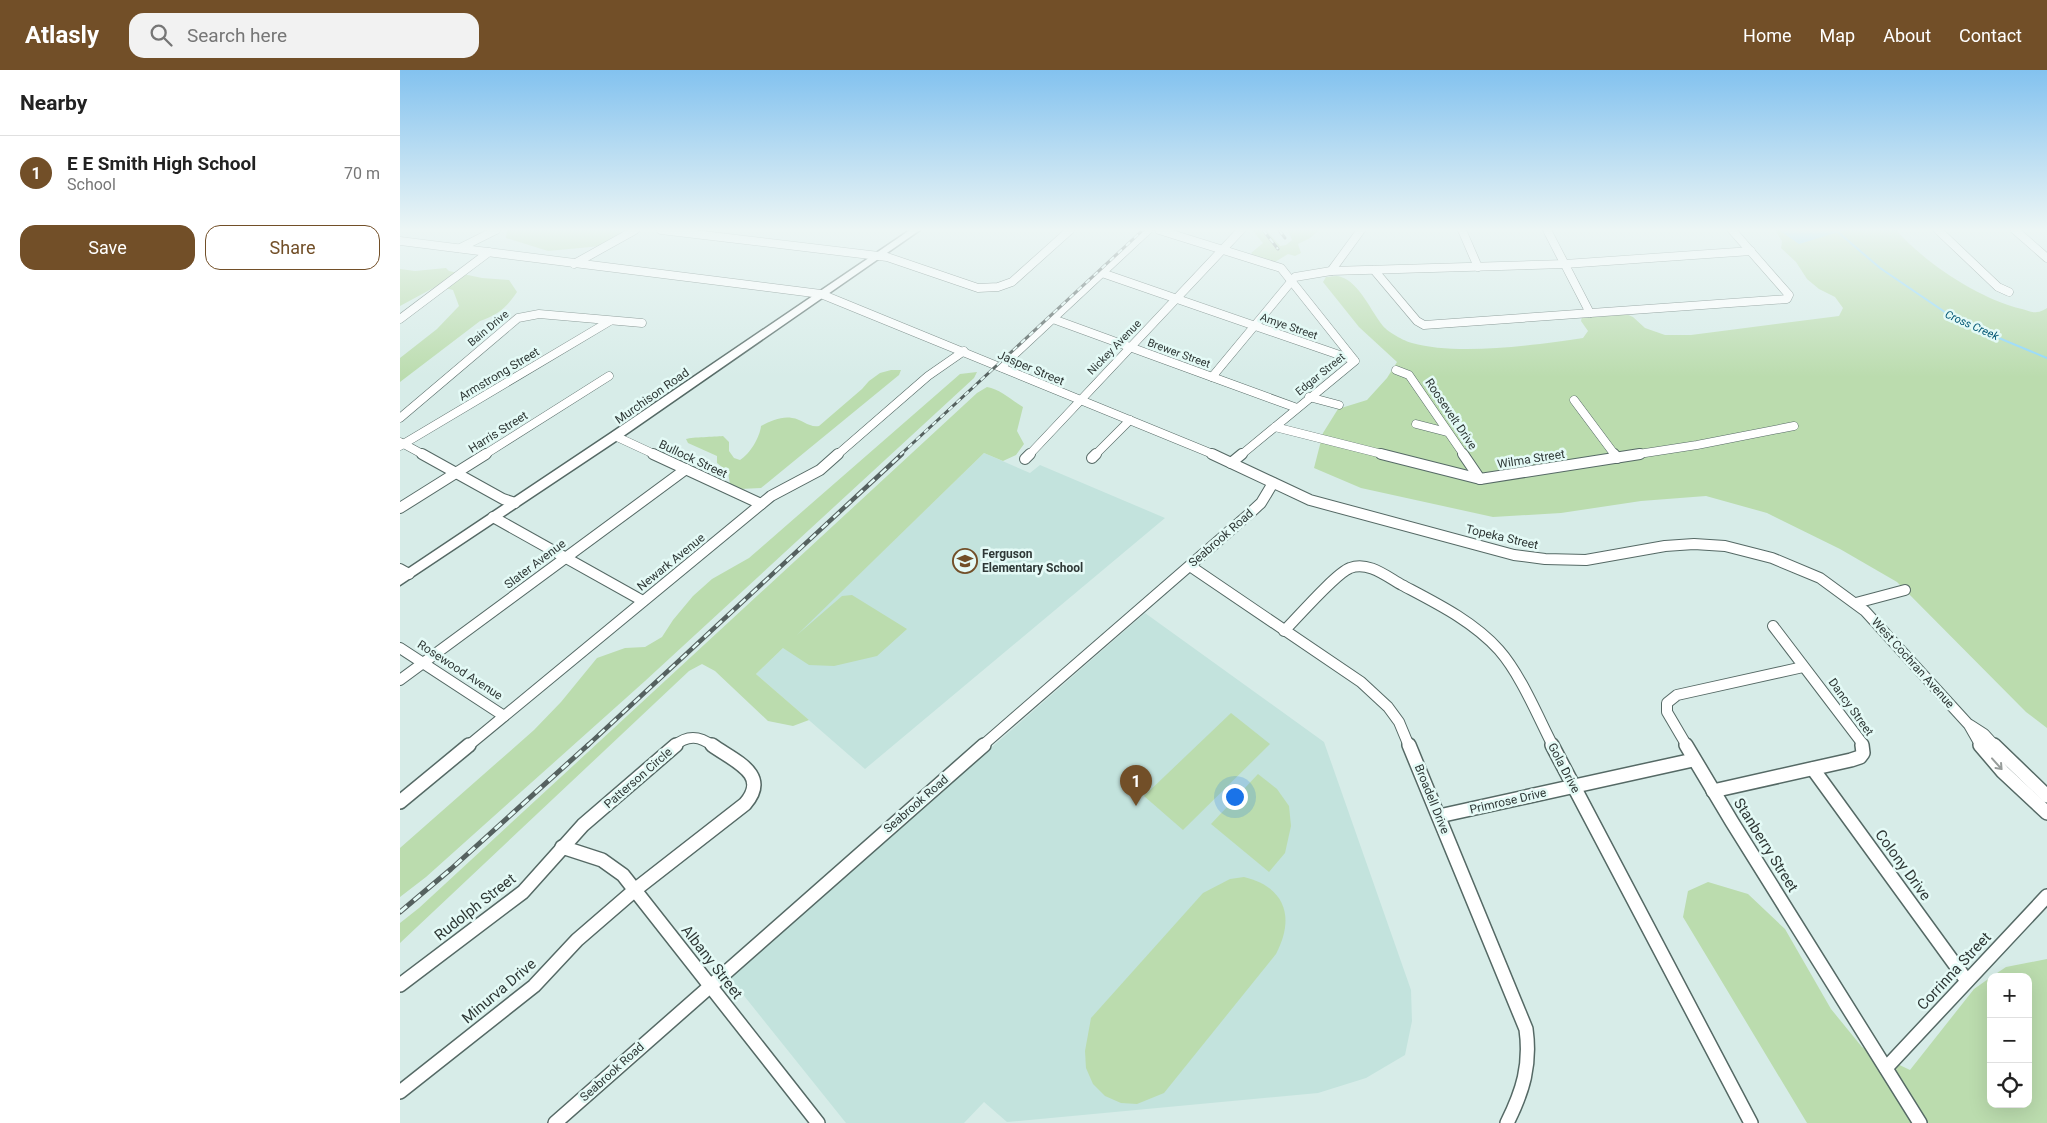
<!DOCTYPE html>
<html lang="en">
<head>
<meta charset="utf-8">
<style>
  body { margin:0; font-family:Roboto,sans-serif; background:#f2f2f2; color:#222 }
  .controls { position:absolute; right:15px; bottom:15px; display:grid; overflow:hidden; border-radius:10px; box-shadow:0 5px 20px #0002 }
  .controls button { width:45px; height:45px; display:grid; place-items:center; padding:0; border:0; border-bottom:1px solid #e0e0e0; background:#fff; color:#222; font:25px sans-serif }
  .you { position:absolute; left:834px; top:726px; width:18px; height:18px; margin:-12px; border:4px solid #fff; border-radius:50%; background:#1a73e8; box-shadow:0 0 0 8px #1a73e833 }
  .badge { display:grid; place-items:center; width:32px; height:32px; border-radius:50%; background:#724f28; color:#fff; font-size:16px; font-weight:700 }
  .pin { position:absolute; translate:-50% -41px; filter:drop-shadow(0 1px 2px #0008) }
  .pin::after { content:''; position:absolute; top:26px; width:18px; height:15px; background:inherit; clip-path:polygon(0 0,100% 0,50% 100%) }
  .list { margin:0; padding:0; list-style:none }
  h2 { display:flex; justify-content:space-between; align-items:center; height:65px; margin:0; padding:0 20px; font-size:21px }
  h2 small { font-size:16px; font-weight:400; color:#767676 }
  .list li { display:grid; grid-template-columns:32px 1fr auto; gap:15px; align-items:center; box-sizing:border-box; height:75px; padding:0 20px; border-top:1px solid #e0e0e0 }
  .list b { display:block; font-size:19px; white-space:nowrap }
  .list p { margin:0; font-size:16px; white-space:nowrap; color:#767676 }
  .list em { font-size:16px; font-style:normal; color:#767676 }
  .actions { display:flex; gap:10px; padding:15px 20px }
  .actions a { flex:1; padding:11px 0; border:1px solid #724f28; border-radius:15px; text-align:center; font-size:18px; color:#724f28 }
  .actions .main { background:#724f28; color:#fff }
  .icon { flex:none; width:28px; height:28px; fill:none; stroke:currentColor; stroke-width:2; stroke-linecap:round; stroke-linejoin:round }
  .map { position:relative; flex:none; width:1647px; height:1053px; overflow:hidden }
  header { display:flex; align-items:center; gap:30px; box-sizing:border-box; height:70px; padding:0 25px; background:#724f28; color:#fff }
  header strong { font-size:24px }
  nav { display:flex; gap:28px; margin-inline-start:auto; font-size:18px }
  .search { width:350px; height:45px; background:#f2f2f2; display:flex; align-items:center; gap:12px; box-sizing:border-box; padding:0 18px; border-radius:15px; color:#767676; font-size:19px }
  main { display:flex }
  aside { flex:1; background:#fff }
  .map>svg:first-child { display:block }
  .built { fill:#c3e3dd }
  .green { fill:#bbdcae }
  .water { fill:#8cd6fa }
  .lines { fill:none; stroke-linecap:round; stroke-linejoin:round }
  .stream { stroke:#8cd6fa; stroke-width:2 }
  .minor-far2-casing { stroke:#556965; stroke-width:9 }
  .minor-far1-casing { stroke:#556965; stroke-width:12 }
  .minor-casing { stroke:#556965; stroke-width:16 }
  .major-casing { stroke:#556965; stroke-width:3 }
  .minor-far2 { stroke:#fff; stroke-width:8 }
  .minor-far1 { stroke:#fff; stroke-width:10 }
  .minor { stroke:#fff; stroke-width:13 }
  .major { fill:#fff; fill-rule:evenodd }
  .rail-far2-casing { stroke:#55615f; stroke-width:3 }
  .rail-far1-casing { stroke:#55615f; stroke-width:4.5 }
  .rail-casing { stroke:#55615f; stroke-width:5 }
  .rail-far2 { stroke:#e4faf6; stroke-width:2; stroke-dasharray:5.5; stroke-linecap:butt }
  .rail-far1 { stroke:#e4faf6; stroke-width:2.5; stroke-dasharray:8; stroke-linecap:butt }
  .rail { stroke:#e4faf6; stroke-width:3; stroke-dasharray:9; stroke-linecap:butt }
  .oneway { stroke:#979c9a }
  .labels { text-anchor:middle; stroke-width:5; stroke-linejoin:round; paint-order:stroke }
  .far-water-label { font-size:11px; font-style:italic; fill:#005573; stroke:#e4faf6 }
  .far-street-label { font-size:11px; fill:#2f3836; stroke:#e4faf6 }
  .street-label { font-size:12px; fill:#2f3836; stroke:#e4faf6 }
  .poi-label { font-size:12px; font-weight:bold; fill:#2f3836; stroke:#e4faf6; text-anchor:start }
  .near-street-label { font-size:15px; fill:#2f3836; stroke:#e4faf6 }
</style>
</head>
<body>
<header>
<strong>Atlasly</strong>
<div class="search"><svg class="icon" aria-label="search" viewBox="0 0 24 24"><circle cx="10" cy="10" r="6"/><path d="M15 15l6 6"/></svg>Search here</div>
<nav><a>Home</a><a>Map</a><a>About</a><a>Contact</a></nav>
</header>
<main>
<aside>
<h2>Nearby<small></small></h2>
<ul class="list">
<li><span class="badge">1</span><div><b>E E Smith High School</b><p>School</p></div><em>70 m</em></li>
</ul>
<div class="actions"><a class="main">Save</a><a>Share</a></div>
</aside>
<div class="map">
<svg width="1647" height="1053" viewBox="0 0 1647 1053">
  <rect width="100%" height="100%" fill="#d7ece8"/>
  <g class="built">
    <path d="M 584,383 L 630,403 L 640,395 L 765,448 L 465,699 L 356,604 Z"/>
    <path d="M 745,543 L 924,672 L 1011,920 L 1012,951 L 1005,985 L 966,1008 L 918,1023 L 607,1052 L 584,1032 L 564,1053 L 446,1053 L 329,907 Z"/>
  </g>
  <g class="green">
    <path d="M 107,160 L 222,160 L 218,166 L 201,176 L 148,181 L 106,168 Z"/>
    <path d="M 852,160 L 866,160 L 880,176 L 886,175 L 892,170 L 888,160 L 919,160 L 910,168 L 898,174 L 901,183 L 895,186 L 888,184 L 875,192 L 855,187 L 851,183 L 863,173 Z"/>
    <path d="M 1375,160 L 1496,160 C 1525,193 1579,229 1622,239 C 1626,240 1632,243 1637,242 C 1640,242 1644,240 1647,238 L 1647,658 L 1626,642 L 1497,512 L 1440,479 L 1367,443 L 1306,426 L 1241,431 L 1161,443 L 1093,447 L 961,418 L 914,398 L 923,363 L 938,339 L 967,330 L 987,308 L 997,292 L 959,257 L 923,212 L 926,207 C 931,207 937,205 941,207 C 959,212 972,243 983,256 C 988,262 1004,271 1012,273 C 1058,286 1136,275 1183,268 L 1188,261 L 1181,251 L 1182,247 L 1226,244 L 1233,247 L 1245,258 L 1265,265 L 1291,265 L 1439,246 L 1443,238 L 1435,227 L 1419,219 L 1407,209 L 1396,192 L 1381,178 L 1382,171 Z"/>
    <path d="M 46,198 L 49,201 L 82,208 L 109,210 L 117,222 C 107,237 98,245 80,251 L 0,312 L 0,288 L 37,259 L 59,236 L 53,220 L 37,216 L 0,236 L 0,199 L 15,201 Z"/>
    <path d="M 491,300 L 501,300 L 499,305 L 361,418 L 340,419 L 330,414 L 328,402 L 317,393 L 317,386 L 288,373 L 286,369 C 293,367 314,367 323,366 L 329,372 L 329,381 L 334,388 L 340,390 C 350,384 360,367 361,356 C 370,351 382,346 392,348 C 402,349 409,358 419,356 L 462,319 L 469,311 L 480,303 Z"/>
    <path d="M 577,302 L 574,308 L 245,611 L 26,807 L 0,827 L 0,778 L 134,660 L 161,632 L 197,588 L 225,578 L 245,577 L 262,567 L 273,550 L 293,526 L 312,509 L 349,488 L 560,304 Z"/>
    <path d="M 587,317 C 600,319 611,330 623,337 L 617,361 L 624,374 L 616,385 L 603,391 L 584,383 L 397,565 L 442,526 L 452,525 L 507,559 L 477,586 L 434,596 L 409,595 L 383,578 L 356,604 L 409,650 L 393,656 L 368,651 L 315,601 L 302,594 L 289,601 L 0,873 L 0,853 L 19,838 L 577,323 Z"/>
    <path d="M 831,643 L 870,674 L 783,760 L 744,726 Z"/>
    <path d="M 858,704 L 877,719 L 889,736 L 891,756 L 885,783 L 869,802 L 811,754 Z"/>
    <path d="M 844,807 C 886,817 895,848 876,884 L 764,1023 L 737,1034 L 721,1033 L 705,1026 L 693,1014 L 686,998 L 685,981 L 691,948 L 803,823 L 830,809 Z"/>
    <path d="M 1308,812 L 1348,824 L 1385,859 L 1431,939 L 1462,977 L 1510,1000 L 1574,919 L 1591,907 L 1591,1034 L 1628,1034 L 1628,907 L 1591,907 L 1606,897 L 1647,889 L 1647,1053 L 1407,1053 L 1283,847 L 1288,821 Z"/>
  </g>
  <path class="water" d="M 1379,160 L 1445,160 L 1399,174 Z"/>
  <g class="lines">
    <path class="stream" d="M 1431,160 L 1438,162 L 1480,198 L 1558,251 L 1647,288"/>
    <defs>
      <g id="minor-far2">
        <path d="M 261,160 L 487,187 L 578,218 L 598,217 L 612,212 L 670,160"/>
        <path d="M 759,160 L 881,198 L 955,291 L 841,385"/>
        <path d="M 1062,160 L 1078,197"/>
        <path d="M 1147,160 L 1190,243"/>
        <path d="M 1538,160 L 1598,217 L 1609,222"/>
        <path d="M 1615,160 L 1647,188"/>
        <path d="M 0,171 L 421,224 L 815,385"/>
        <path d="M 60,178 L 96,160"/>
        <path d="M 174,194 L 235,160"/>
        <path d="M 974,200 L 1017,251 L 1024,255 L 1387,229 L 1389,225 L 1332,160"/>
        <path d="M 931,201 L 961,160"/>
        <path d="M 702,203 L 954,290"/>
        <path d="M 0,249 L 89,182"/>
        <path d="M 653,249 L 897,338"/>
        <path d="M 601,297 L 748,160"/>
        <path d="M 996,300 L 1009,305 L 1064,385"/>
        <path d="M 812,307 L 895,207 L 931,201 L 1165,194 L 1351,181"/>
        <path d="M 909,327 L 939,335"/>
        <path d="M 1174,330 L 1215,385"/>
        <path d="M 0,348 L 118,248 L 139,244 L 242,253"/>
        <path d="M 1016,354 L 1047,362"/>
        <path d="M 875,357 L 986,385"/>
        <path d="M 215,366 L 256,385"/>
        <path d="M 0,372 L 24,385"/>
        <path d="M 0,376 L 210,251"/>
        <path d="M 84,385 L 209,306"/>
        <path d="M 437,385 L 528,306 L 564,281"/>
        <path d="M 629,385 L 841,160"/>
        <path d="M 695,385 L 730,350"/>
        <path d="M 1232,385 L 1297,375 L 1394,356"/>
      </g>
      <g id="minor-far1">
        <path d="M 22,384 L 103,429 L 115,433"/>
        <path d="M 253,384 L 361,434"/>
        <path d="M 812,384 L 910,430 L 1114,485 L 1145,489 L 1186,490 L 1265,476 L 1294,474 L 1325,476 L 1372,488 L 1420,508 L 1465,541 L 1569,655 L 1581,676"/>
        <path d="M 981,384 L 1080,409 L 1240,384"/>
        <path d="M 1063,384 L 1080,409"/>
        <path d="M 1214,384 L 1217,388"/>
        <path d="M 692,388 L 696,384"/>
        <path d="M 625,389 L 630,384"/>
        <path d="M 831,393 L 842,384"/>
        <path d="M 0,438 L 86,384"/>
        <path d="M 93,447 L 243,531"/>
        <path d="M 790,496 L 961,612 L 988,637 L 999,652 L 1009,676"/>
        <path d="M 0,499 L 9,504"/>
        <path d="M 1456,533 L 1505,520"/>
        <path d="M 1373,556 L 1462,673 L 1462,676"/>
        <path d="M 884,561 C 897,548 936,503 950,498 C 968,491 986,506 1002,515 C 1036,533 1073,551 1099,580 C 1121,605 1138,647 1153,676"/>
        <path d="M 0,578 L 104,646"/>
        <path d="M 0,610 L 286,399"/>
        <path d="M 1570,655 L 1584,664 L 1595,676"/>
        <path d="M 68,676 L 371,426 L 420,400 L 438,384"/>
        <path d="M 274,676 C 288,664 300,666 313,676"/>
        <path d="M 582,676 L 848,445 L 861,433 L 873,413"/>
        <path d="M 1287,676 L 1267,642 L 1267,633 L 1277,625 L 1403,597"/>
      </g>
      <g id="minor">
        <path d="M 1009,675 L 1126,959 C 1131,995 1123,1021 1107,1053"/>
        <path d="M 1152,675 L 1351,1053"/>
        <path d="M 1286,675 L 1332,752 L 1520,1053"/>
        <path d="M 1580,675 L 1603,702 L 1647,743"/>
        <path d="M 1594,675 L 1647,726"/>
        <path d="M 1413,699 L 1567,911"/>
        <path d="M 1313,721 L 1451,690 L 1460,687 L 1463,683 L 1462,675"/>
        <path d="M 0,732 L 69,675"/>
        <path d="M 1039,746 L 1293,690"/>
        <path d="M 162,777 L 202,790 L 223,805 L 418,1053"/>
        <path d="M 0,915 L 123,822 L 183,755 L 276,675"/>
        <path d="M 1486,998 L 1647,826"/>
        <path d="M 0,1022 L 134,916 L 177,870 L 236,819 L 345,734 C 371,704 334,691 312,675"/>
        <path d="M 155,1053 L 584,675"/>
      </g>
      <path id="major" d="M 510,160 L 520,160 L 219,369 L 0,515 L 0,504 L 211,363 Z"/>
    </defs>
    <use href="#minor-far2" class="minor-far2-casing"/>
    <use href="#minor-far1" class="minor-far1-casing"/>
    <use href="#minor" class="minor-casing"/>
    <use href="#major" class="major-casing"/>
    <use href="#minor-far2" class="minor-far2"/>
    <use href="#minor-far1" class="minor-far1"/>
    <use href="#minor" class="minor"/>
    <use href="#major" class="major"/>
    <defs>
      <g id="rail-far2">
        <path d="M 863,160 L 878,179"/>
        <path d="M 879,160 L 885,168"/>
        <path d="M 500,385 L 743,160"/>
      </g>
      <path id="rail-far1" d="M 187,676 L 502,384"/>
      <path id="rail" d="M 0,842 L 51,799 L 188,675"/>
    </defs>
    <use href="#rail-far2" class="rail-far2-casing"/>
    <use href="#rail-far1" class="rail-far1-casing"/>
    <use href="#rail" class="rail-casing"/>
    <use href="#rail-far2" class="rail-far2"/>
    <use href="#rail-far1" class="rail-far1"/>
    <use href="#rail" class="rail"/>
  </g>
  <defs><path id="oneway-shaft" d="M-6 0H5M1.5-3L5.5 0L1.5 3" fill="none" stroke-width="1.6" stroke-linecap="round" stroke-linejoin="round" transform="scale(1.25)"/></defs>
  <use class="oneway" href="#oneway-shaft" transform="translate(1597 694) rotate(48)"/>
  <linearGradient id="sky" x2="0" y2="1"><stop stop-color="#83c2ef"/><stop offset="0.52" stop-color="#edf6f5"/><stop offset="1" stop-color="#edf6f5" stop-opacity="0"/></linearGradient>
  <rect width="1647" height="307" fill="url(#sky)"/>
  <defs>
    <symbol id="school-ring" viewBox="-11 -11 22 22"><circle r="9.5" fill="#e4faf6" stroke="#724f28" stroke-width="1.5"/><path d="M0-5L7-2L0 1L-7-2ZM-4 1L0 2.5L4 1V4Q0 6-4 4Z" fill="#724f28"/></symbol>
  </defs>
  <g fill-rule="evenodd">
    <use href="#school-ring" x="551" y="477" width="28" height="28"/>
  </g>
  <g class="labels">
    <g class="far-water-label">
      <text transform="translate(1572 255) rotate(24)" y="4">Cross Creek</text>
    </g>
    <g class="far-street-label">
      <text transform="translate(889 256) rotate(19)" y="4">Amye Street</text>
      <text transform="translate(88 258) rotate(-40)" y="4">Bain Drive</text>
      <text transform="translate(714 277) rotate(-46)" y="4">Nickey Avenue</text>
      <text transform="translate(779 283) rotate(20)" y="4">Brewer Street</text>
      <text transform="translate(920 304) rotate(-39)" y="4">Edgar Street</text>
    </g>
    <g class="street-label">
      <text transform="translate(631 298) rotate(23)" y="4">Jasper Street</text>
      <text transform="translate(99 304) rotate(-31)" y="4">Armstrong Street</text>
      <text transform="translate(252 326) rotate(-35)" y="4">Murchison Road</text>
      <text transform="translate(1051 344) rotate(56)" y="4">Roosevelt Drive</text>
      <text transform="translate(98 362) rotate(-32)" y="4">Harris Street</text>
      <text transform="translate(293 389) rotate(25)" y="4">Bullock Street</text>
      <text transform="translate(1131 389) rotate(-9)" y="4">Wilma Street</text>
      <text transform="translate(1102 467) rotate(13)" y="4">Topeka Street</text>
      <text transform="translate(821 468) rotate(-41)" y="4">Seabrook Road</text>
      <text transform="translate(271 492) rotate(-39)" y="4">Newark Avenue</text>
      <text transform="translate(135 494) rotate(-37)" y="4">Slater Avenue</text>
      <text transform="translate(1513 593) rotate(48)" y="4">West Cochran Avenue</text>
      <text transform="translate(60 600) rotate(33)" y="4">Rosewood Avenue</text>
      <text transform="translate(1451 637) rotate(54)" y="4">Dancy Street</text>
      <text transform="translate(1164 698) rotate(62)" y="4">Gola Drive</text>
      <text transform="translate(238 708) rotate(-41)" y="4">Patterson Circle</text>
      <text transform="translate(1032 729) rotate(68)" y="4">Broadell Drive</text>
      <text transform="translate(1108 731) rotate(-13)" y="4">Primrose Drive</text>
      <text transform="translate(516 734) rotate(-41)" y="4">Seabrook Road</text>
      <text transform="translate(212 1002) rotate(-42)" y="4">Seabrook Road</text>
    </g>
    <g class="poi-label">
      <text x="582" y="488">Ferguson<tspan x="582" dy="14">Elementary School</tspan></text>
    </g>
    <g class="near-street-label">
      <text transform="translate(1366 775) rotate(58)" y="5">Stanberry Street</text>
      <text transform="translate(1503 795) rotate(54)" y="5">Colony Drive</text>
      <text transform="translate(75 837) rotate(-38)" y="5">Rudolph Street</text>
      <text transform="translate(312 892) rotate(52)" y="5">Albany Street</text>
      <text transform="translate(1554 901) rotate(-47)" y="5">Corrinna Street</text>
      <text transform="translate(99 921) rotate(-40)" y="5">Minurva Drive</text>
    </g>
  </g>
</svg>
<div class="controls">
<button>+</button>
<button>−</button>
<button><svg class="icon" aria-label="locate" viewBox="0 0 24 24"><circle cx="12" cy="12" r="6"/><path d="M12 2v4M12 18v4M2 12h4M18 12h4"/></svg></button>
</div>
<div class="you"></div>
<div class="pin badge" style="left:736px;top:736px">1</div>
</div>
</main>
</body>
</html>
